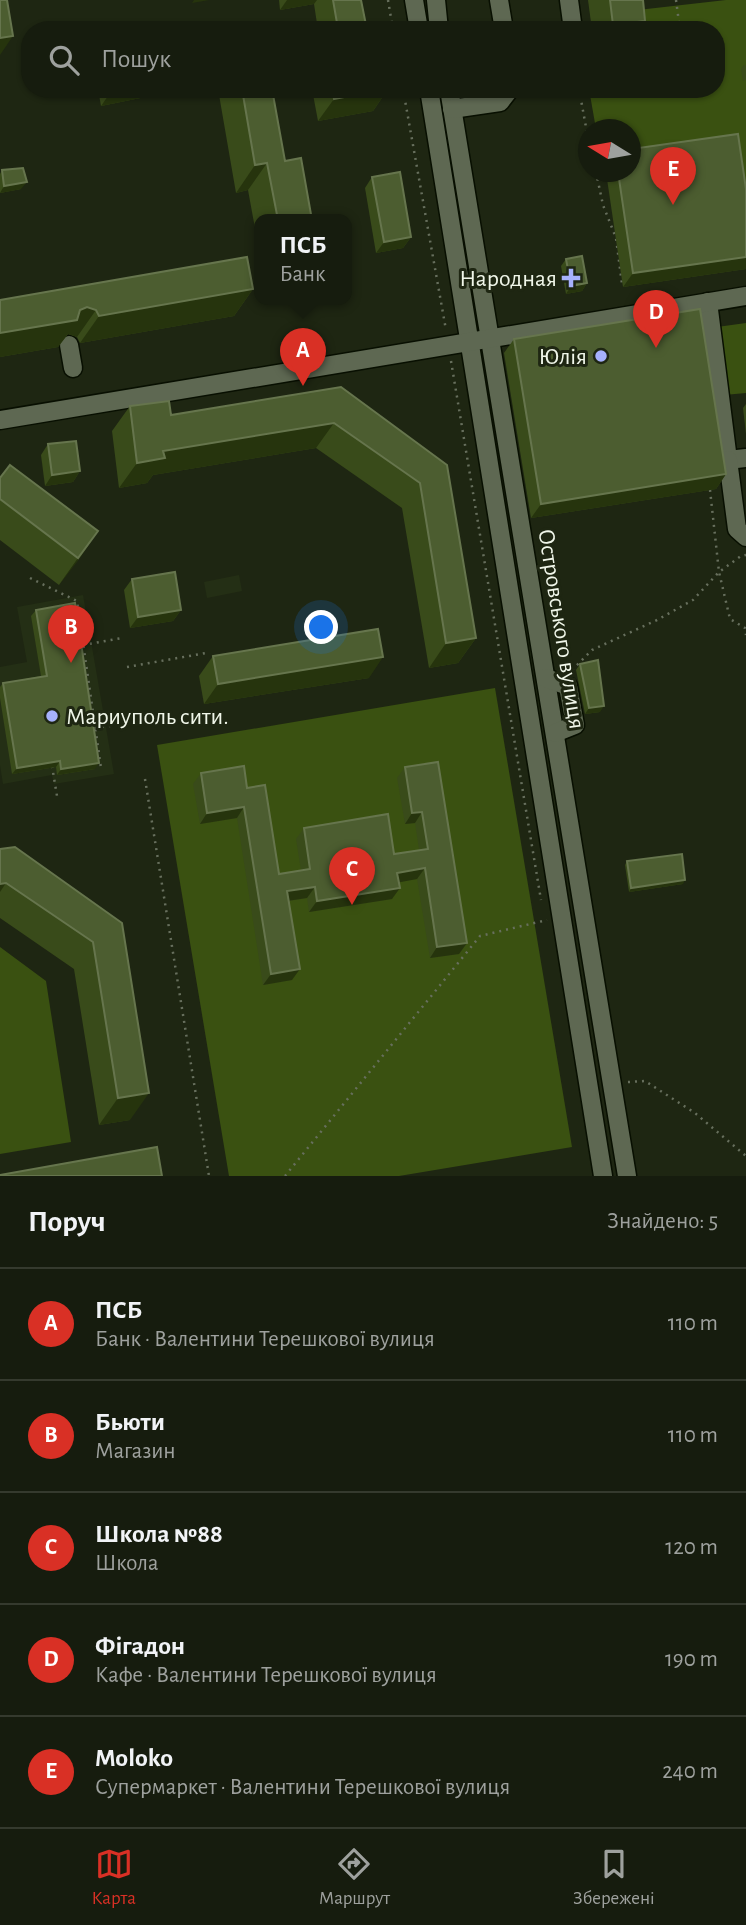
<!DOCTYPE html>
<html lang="uk">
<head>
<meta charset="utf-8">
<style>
  body { margin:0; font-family:"Alegreya Sans",sans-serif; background:#1f2517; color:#f1f3f6 }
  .compass { position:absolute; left:578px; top:119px; width:63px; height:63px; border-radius:50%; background:#161c0e; box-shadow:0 2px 5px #0004; rotate:281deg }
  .you { position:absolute; left:322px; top:628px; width:24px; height:24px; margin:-18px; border:5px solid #fff; border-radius:50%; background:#1a73e8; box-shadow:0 0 0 10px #1a73e833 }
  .badge { display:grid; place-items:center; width:46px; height:46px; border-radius:50%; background:#d93025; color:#fff; font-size:23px; font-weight:700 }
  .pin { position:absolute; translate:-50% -58px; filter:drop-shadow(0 2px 4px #0008) }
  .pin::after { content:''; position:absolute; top:37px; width:24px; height:21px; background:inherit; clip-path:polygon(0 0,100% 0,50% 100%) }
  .popup { position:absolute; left:254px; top:214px; width:98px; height:91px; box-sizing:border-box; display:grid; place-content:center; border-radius:14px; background:#161c0e; filter:drop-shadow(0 2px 5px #0005); font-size:23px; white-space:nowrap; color:#9ea19e }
  .popup b { font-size:26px; color:#f1f3f6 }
  .popup::after { content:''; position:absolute; left:50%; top:100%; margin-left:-14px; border:14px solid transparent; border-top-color:#161c0e }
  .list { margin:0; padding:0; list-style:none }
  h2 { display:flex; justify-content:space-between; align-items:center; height:91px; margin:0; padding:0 28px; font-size:30px }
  h2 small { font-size:23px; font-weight:400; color:#9ea19e }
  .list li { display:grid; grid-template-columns:46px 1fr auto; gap:21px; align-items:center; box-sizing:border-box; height:112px; padding:0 28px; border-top:2px solid #353a2e }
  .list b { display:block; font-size:26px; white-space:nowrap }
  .list p { margin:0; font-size:23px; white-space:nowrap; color:#9ea19e }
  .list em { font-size:23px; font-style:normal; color:#9ea19e }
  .icon { flex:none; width:38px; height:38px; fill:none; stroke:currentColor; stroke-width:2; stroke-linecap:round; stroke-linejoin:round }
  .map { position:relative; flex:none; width:746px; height:1176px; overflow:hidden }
  .search { position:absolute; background:#161c0e; box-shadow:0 2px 5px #0004; left:21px; right:21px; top:21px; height:77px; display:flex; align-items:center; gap:18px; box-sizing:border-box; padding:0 24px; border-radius:28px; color:#9ea19e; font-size:26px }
  .sheet { height:651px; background:#161c0e }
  nav { display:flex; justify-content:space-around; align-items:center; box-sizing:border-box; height:98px; border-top:2px solid #353a2e; background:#161c0e; font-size:19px; color:#9ea19e }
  nav a { display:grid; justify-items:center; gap:4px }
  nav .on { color:#d93025 }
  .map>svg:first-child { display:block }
  .built { fill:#242f15 }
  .green { fill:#3a5111 }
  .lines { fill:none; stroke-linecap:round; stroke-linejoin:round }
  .minor-casing { stroke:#080f01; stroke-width:21 }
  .path { stroke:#676f5d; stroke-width:2.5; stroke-dasharray:2 5; stroke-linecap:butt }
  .minor { stroke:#5e6852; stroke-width:18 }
  .wall { fill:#394b1a }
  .shaded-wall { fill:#26340d }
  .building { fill:#4c5d30; stroke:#66754d; stroke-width:2 }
  .poi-dot { fill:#a6b1fc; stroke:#1e2612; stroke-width:2.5 }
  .labels { text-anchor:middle; stroke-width:6; stroke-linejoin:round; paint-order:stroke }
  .poi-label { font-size:24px; fill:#f0f6e9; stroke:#1e2612; text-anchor:end }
  .street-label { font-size:24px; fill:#f0f6e9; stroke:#1e2612 }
</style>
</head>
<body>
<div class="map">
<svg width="746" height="1176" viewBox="0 0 746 1176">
  <rect width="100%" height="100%" fill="#1e2612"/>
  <g class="built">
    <path d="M 239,575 L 242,591 L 207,598 L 204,582 Z"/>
    <path d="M 83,595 L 114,774 L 54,784 L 52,775 L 3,784 L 0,765 L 0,667 L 27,662 L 17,607 Z"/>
  </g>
  <g class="green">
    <path d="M 726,0 L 746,0 L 746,232 L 631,156 L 630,130 L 596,129 L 589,89 L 716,89 L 716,30 L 630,30 L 629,11 Z"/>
    <path d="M 746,323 L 746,393 L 724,395 L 717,327 Z"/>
    <path d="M 495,688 L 572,1147 L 399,1176 L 229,1176 L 157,745 Z"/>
    <path d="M 0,947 L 46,981 L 71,1142 L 0,1154 Z"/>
  </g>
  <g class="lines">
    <defs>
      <g id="minor">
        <path d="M 414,0 L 419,30"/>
        <path d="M 436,0 L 439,30"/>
        <path d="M 499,0 L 504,30"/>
        <path d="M 569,0 L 573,30"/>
        <path d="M 429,89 L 603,1176"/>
        <path d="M 449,89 L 627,1176"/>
        <path d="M 452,109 L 500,102 L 510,89"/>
        <path d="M 708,302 L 728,460 L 746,458"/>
        <path d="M 69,345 L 73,368"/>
        <path d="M 0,420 L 746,296"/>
        <path d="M 728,460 L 737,529 L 746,537"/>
        <path d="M 546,678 L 568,686 L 575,725 L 555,733"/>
      </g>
    </defs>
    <use href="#minor" class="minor-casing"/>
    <g class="path">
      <path d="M 388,0 L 393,30"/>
      <path d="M 676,0 L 680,30"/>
      <path d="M 403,89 L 446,330"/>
      <path d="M 579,89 L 588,138"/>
      <path d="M 596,172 L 603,205 L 616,238 L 622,284"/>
      <path d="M 451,361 L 541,900"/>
      <path d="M 710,490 L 719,572 L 730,619 L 745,628 L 746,635"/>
      <path d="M 30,578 L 77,601 L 101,768"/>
      <path d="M 83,645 L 122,638"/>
      <path d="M 127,667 L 206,653"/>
      <path d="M 572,670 L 592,650 L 657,620 L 693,600 L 719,572 L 741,556 L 746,555"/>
      <path d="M 95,728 L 136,722"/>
      <path d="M 52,766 L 57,796"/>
      <path d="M 145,779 L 209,1176"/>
      <path d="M 628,1082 L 645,1081 L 695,1113 L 746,1156"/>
      <path d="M 285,1176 L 480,936 L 547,920"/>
    </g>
    <use href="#minor" class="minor"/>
  </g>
  <g class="wall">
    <path d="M 279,0 L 361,0 L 367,30 L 318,30 L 314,4 L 280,10 Z"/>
    <path d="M 588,0 L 643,0 L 639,30 L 592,30 Z"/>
    <path d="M 744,65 L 746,65 L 746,80 L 743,81 L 741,69 Z"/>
    <path d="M 98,89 L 185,89 L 101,106 Z"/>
    <path d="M 218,89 L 272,89 L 285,161 L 312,220 L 259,220 L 259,250 L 248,190 L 236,193 Z"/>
    <path d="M 312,89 L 388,89 L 373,111 L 318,121 Z"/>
    <path d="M 2,170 L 21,189 L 0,193 L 0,174 Z"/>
    <path d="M 606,172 L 631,172 L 746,189 L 746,269 L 623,287 Z"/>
    <path d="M 372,177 L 411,237 L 403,248 L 376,253 L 365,188 Z"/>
    <path d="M 566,259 L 587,283 L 582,291 L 566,294 L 561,266 Z"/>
    <path d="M 253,289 L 234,316 L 80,343 L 77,337 L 68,334 L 58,347 L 0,357 L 0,300 Z"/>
    <path d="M 514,339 L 726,474 L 716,489 L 531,518 L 504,353 Z"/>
    <path d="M 341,387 L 447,465 L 476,638 L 458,663 L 429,668 L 402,508 L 316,448 L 153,475 L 147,483 L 119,488 L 112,431 L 130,406 L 171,415 Z"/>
    <path d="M 746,404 L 746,434 L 743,408 Z"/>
    <path d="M 48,444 L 80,471 L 73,482 L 45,486 L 41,455 Z"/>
    <path d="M 0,478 L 98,531 L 59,585 L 0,540 Z"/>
    <path d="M 132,579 L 181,610 L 173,621 L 130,628 L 124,590 Z"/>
    <path d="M 36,610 L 95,769 L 57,775 L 56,767 L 12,774 L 0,698 L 0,687 L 3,683 L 41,676 L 31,616 Z"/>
    <path d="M 213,656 L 369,678 L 204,704 L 199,676 Z"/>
    <path d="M 580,664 L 600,712 L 585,714 L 576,670 Z"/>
    <path d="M 438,762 L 467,943 L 459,954 L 430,958 L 417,879 L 399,882 L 392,899 L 309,912 L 307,898 L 289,901 L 292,980 L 263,985 L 237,818 L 200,824 L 193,784 L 201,773 L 247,788 L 279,874 L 301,871 L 296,839 L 304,828 L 394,854 L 419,850 L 415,823 L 405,824 L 397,778 L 405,767 Z"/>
    <path d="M 0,849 L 122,923 L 130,1120 L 99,1125 L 74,969 L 0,918 Z"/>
    <path d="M 627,861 L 683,884 L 629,892 L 625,865 Z"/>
  </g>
  <g class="shaded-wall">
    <path d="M 194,0 L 209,0 L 192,3 Z"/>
    <path d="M 287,0 L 317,0 L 314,4 L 280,10 Z"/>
    <path d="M 645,21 L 639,30 L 610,30 L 613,25 Z"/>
    <path d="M 13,36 L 0,55 L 0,38 Z"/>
    <path d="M 113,89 L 185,89 L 101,106 Z"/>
    <path d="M 384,89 L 388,89 L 373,111 L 318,121 L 334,99 Z"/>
    <path d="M 267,163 L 248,190 L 236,193 L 255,165 Z"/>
    <path d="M 27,182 L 21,189 L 0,193 L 4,186 Z"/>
    <path d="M 411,237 L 403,248 L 376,253 L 384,242 Z"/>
    <path d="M 746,257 L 746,269 L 623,287 L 633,273 Z"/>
    <path d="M 587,283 L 582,291 L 566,294 L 571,286 Z"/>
    <path d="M 253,289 L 234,316 L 80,343 L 99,316 Z"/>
    <path d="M 87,307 L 96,310 L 77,337 L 68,334 L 58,347 L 0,357 L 0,333 L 80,310 Z"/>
    <path d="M 334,423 L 316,448 L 153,475 L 147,483 L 119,488 L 137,463 L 163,451 Z"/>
    <path d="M 80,471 L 73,482 L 45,486 L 52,475 Z"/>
    <path d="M 726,474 L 716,489 L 531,518 L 541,504 Z"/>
    <path d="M 98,531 L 80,558 L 59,585 L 78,558 Z"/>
    <path d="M 181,610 L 173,621 L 130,628 L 138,617 Z"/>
    <path d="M 476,638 L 458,663 L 429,668 L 446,643 Z"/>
    <path d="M 383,657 L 369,678 L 204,704 L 218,684 Z"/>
    <path d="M 604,706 L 600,712 L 585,714 L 589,708 Z"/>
    <path d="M 60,761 L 56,767 L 12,774 L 17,768 Z"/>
    <path d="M 99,763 L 95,769 L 57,775 L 61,769 Z"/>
    <path d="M 244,807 L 237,818 L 200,824 L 207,813 Z"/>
    <path d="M 422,812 L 415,823 L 405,824 L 412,813 Z"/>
    <path d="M 425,868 L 417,879 L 390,884 L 397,873 Z"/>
    <path d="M 685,880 L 683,884 L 629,892 L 631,888 Z"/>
    <path d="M 6,883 L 0,892 L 0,884 Z"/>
    <path d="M 315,887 L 307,898 L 280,902 L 287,891 Z"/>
    <path d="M 400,888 L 392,899 L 309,912 L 317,901 Z"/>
    <path d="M 467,943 L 459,954 L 430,958 L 437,947 Z"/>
    <path d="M 300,969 L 292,980 L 263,985 L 271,974 Z"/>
    <path d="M 149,1093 L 130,1120 L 99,1125 L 118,1098 Z"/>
  </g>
  <g class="building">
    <path d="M 0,0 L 7,0 L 13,36 L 0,38 Z"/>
    <path d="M 333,0 L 361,0 L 367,30 L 321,30 L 320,26 L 337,23 Z"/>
    <path d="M 610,0 L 643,0 L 645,21 L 613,25 Z"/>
    <path d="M 216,27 L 217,30 L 203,30 Z"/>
    <path d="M 242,89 L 272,89 L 285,161 L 301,158 L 312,220 L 278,220 L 267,163 L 255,165 Z"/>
    <path d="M 332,89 L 384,89 L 334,99 Z"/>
    <path d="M 738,134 L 746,189 L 746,257 L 633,273 L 618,172 L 631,172 L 631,149 Z"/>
    <path d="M 23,168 L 27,182 L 4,186 L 2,170 Z"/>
    <path d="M 400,172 L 411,237 L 384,242 L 372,177 Z"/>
    <path d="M 582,256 L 587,283 L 571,286 L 566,259 Z"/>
    <path d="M 247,257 L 253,289 L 99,316 L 96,310 L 87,307 L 80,310 L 77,320 L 0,333 L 0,300 Z"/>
    <path d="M 700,309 L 726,474 L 541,504 L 514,339 Z"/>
    <path d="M 341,387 L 447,465 L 476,638 L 446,643 L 420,483 L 334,423 L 163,451 L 165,458 L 137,463 L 130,406 L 169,401 L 171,415 Z"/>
    <path d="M 76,441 L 80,471 L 52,475 L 48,444 Z"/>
    <path d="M 10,465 L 98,531 L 78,558 L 0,499 L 0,478 Z"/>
    <path d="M 175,572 L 181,610 L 138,617 L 132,579 Z"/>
    <path d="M 75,603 L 99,763 L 61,769 L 60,761 L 17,768 L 3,683 L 47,676 L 36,610 Z"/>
    <path d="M 378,629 L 383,657 L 218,684 L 213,656 Z"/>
    <path d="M 598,660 L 604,706 L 589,708 L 580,664 Z"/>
    <path d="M 438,762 L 467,943 L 437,947 L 425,868 L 397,873 L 400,888 L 317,901 L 315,887 L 287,891 L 300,969 L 271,974 L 244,807 L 207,813 L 201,773 L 244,766 L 247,788 L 265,785 L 279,874 L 310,869 L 304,828 L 388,814 L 394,854 L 428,849 L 422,812 L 412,813 L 405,767 Z"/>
    <path d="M 15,847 L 122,923 L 149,1093 L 118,1098 L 93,942 L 6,883 L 0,884 L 0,849 Z"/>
    <path d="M 682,854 L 685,880 L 631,888 L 627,861 Z"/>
    <path d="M 157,1147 L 162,1176 L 0,1176 L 0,1175 Z"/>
  </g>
  <g class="poi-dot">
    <path d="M567.5 267.5h7v7h7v7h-7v7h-7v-7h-7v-7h7z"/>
    <circle cx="601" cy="356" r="7"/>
    <circle cx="52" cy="716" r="7"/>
  </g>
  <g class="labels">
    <g class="poi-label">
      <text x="557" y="286">Народная</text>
      <text x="587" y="364">Юлія</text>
      <text x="66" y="724" text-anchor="start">Мариуполь сити.</text>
    </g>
    <g class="street-label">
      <text transform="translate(562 629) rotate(81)" y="8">Островського вулиця</text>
    </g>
  </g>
</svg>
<svg class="compass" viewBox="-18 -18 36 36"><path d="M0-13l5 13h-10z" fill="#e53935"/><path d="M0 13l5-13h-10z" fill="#9ea19e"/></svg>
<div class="you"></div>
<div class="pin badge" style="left:303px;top:386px">A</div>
<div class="popup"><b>ПСБ</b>Банк</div>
<div class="pin badge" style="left:71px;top:663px">B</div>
<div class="pin badge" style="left:352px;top:905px">C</div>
<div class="pin badge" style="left:656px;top:348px">D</div>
<div class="pin badge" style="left:673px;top:205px">E</div>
<div class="search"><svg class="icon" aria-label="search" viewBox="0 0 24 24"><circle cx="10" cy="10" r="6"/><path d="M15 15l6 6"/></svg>Пошук</div>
</div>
<section class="sheet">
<h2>Поруч<small>Знайдено: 5</small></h2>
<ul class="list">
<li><span class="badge">A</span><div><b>ПСБ</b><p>Банк · Валентини Терешкової вулиця</p></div><em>110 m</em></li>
<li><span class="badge">B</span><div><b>Бьюти</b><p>Магазин</p></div><em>110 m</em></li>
<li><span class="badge">C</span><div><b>Школа №88</b><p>Школа</p></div><em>120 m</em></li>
<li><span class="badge">D</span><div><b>Фігадон</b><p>Кафе · Валентини Терешкової вулиця</p></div><em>190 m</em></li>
<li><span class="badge">E</span><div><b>Moloko</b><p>Супермаркет · Валентини Терешкової вулиця</p></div><em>240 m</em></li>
</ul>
</section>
<nav>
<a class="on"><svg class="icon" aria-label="map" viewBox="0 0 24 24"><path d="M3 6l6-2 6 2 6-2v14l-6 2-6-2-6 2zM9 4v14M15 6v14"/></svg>Карта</a>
<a><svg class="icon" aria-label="directions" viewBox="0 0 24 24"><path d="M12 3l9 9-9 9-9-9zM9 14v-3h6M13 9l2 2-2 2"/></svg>Маршрут</a>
<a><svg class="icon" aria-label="saved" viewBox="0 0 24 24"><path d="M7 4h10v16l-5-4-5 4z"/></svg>Збережені</a>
</nav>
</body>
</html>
